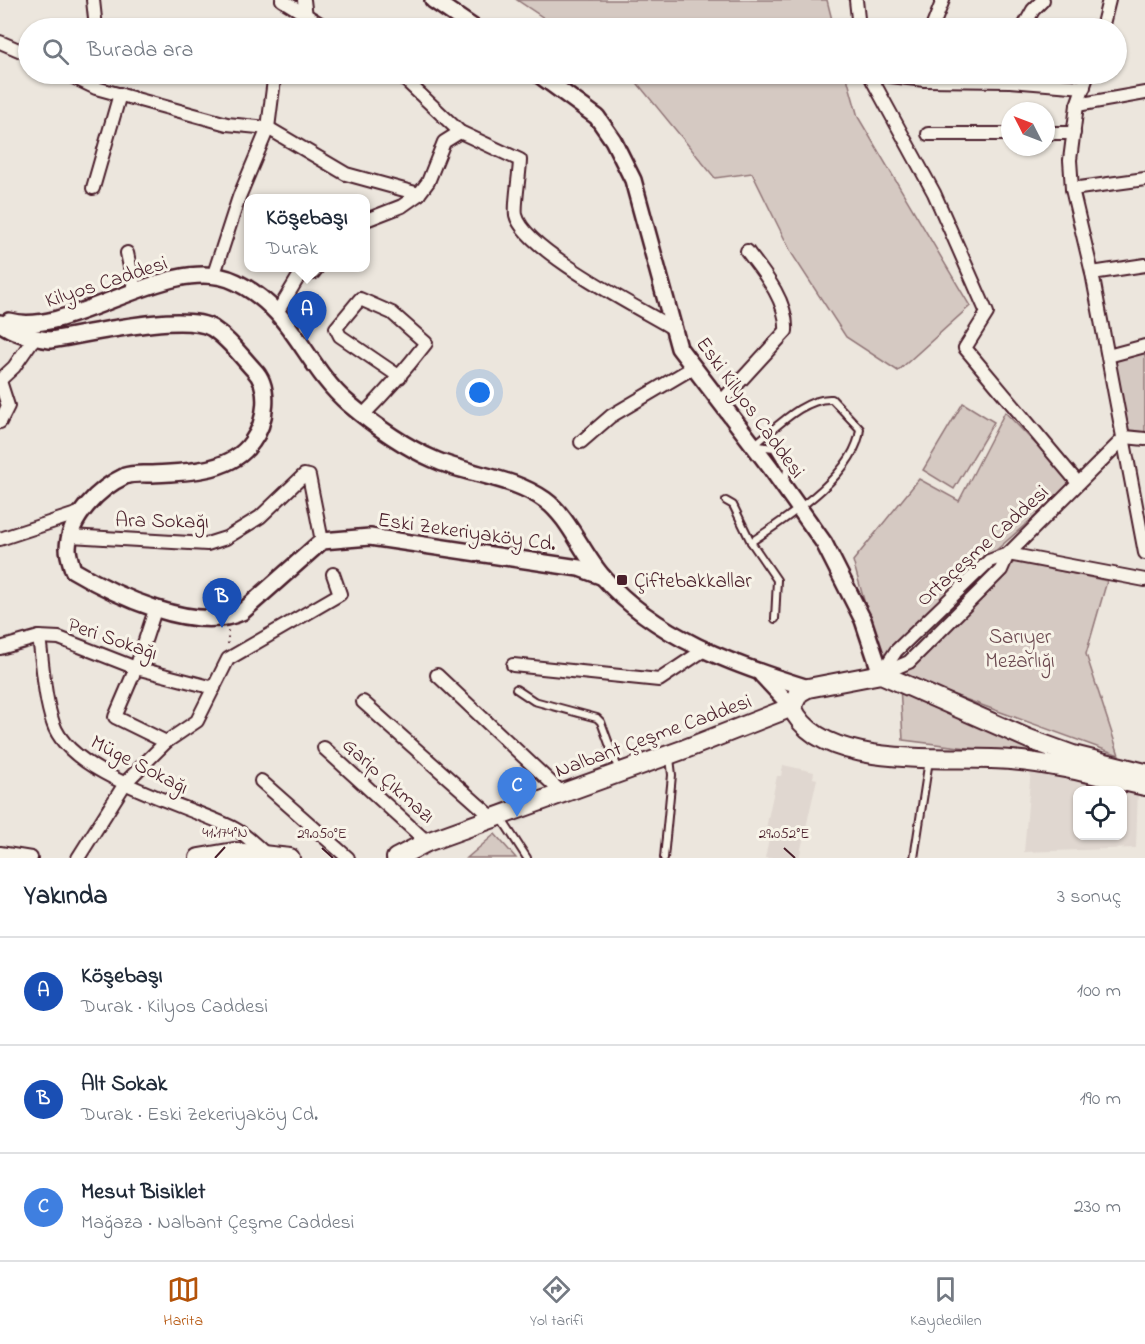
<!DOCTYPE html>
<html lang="tr">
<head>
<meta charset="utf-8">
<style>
  body { margin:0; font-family:"Indie Flower",sans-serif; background:#f2f2f3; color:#1f2937 }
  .controls { position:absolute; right:18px; bottom:18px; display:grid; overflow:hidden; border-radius:12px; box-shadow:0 2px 4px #0004 }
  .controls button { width:54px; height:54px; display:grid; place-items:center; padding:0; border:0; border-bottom:2px solid #e0e1e3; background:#fff; color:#1f2937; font:30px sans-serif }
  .compass { position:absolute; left:1001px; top:102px; width:54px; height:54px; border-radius:50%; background:#fff; box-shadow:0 2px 4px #0004; rotate:312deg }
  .you { position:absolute; left:480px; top:393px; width:21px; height:21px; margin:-15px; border:4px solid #fff; border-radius:50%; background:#1a73e8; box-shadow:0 0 0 9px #1a73e833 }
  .badge { display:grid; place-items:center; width:39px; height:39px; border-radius:50%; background:#b45309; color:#fff; font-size:20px; font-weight:700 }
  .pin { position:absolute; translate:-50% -50px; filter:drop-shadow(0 2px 3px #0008) }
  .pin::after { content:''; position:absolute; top:32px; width:21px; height:18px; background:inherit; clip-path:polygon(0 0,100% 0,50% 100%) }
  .popup { position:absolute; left:244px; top:194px; width:126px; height:78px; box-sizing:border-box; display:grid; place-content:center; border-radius:12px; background:#fff; filter:drop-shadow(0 2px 4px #0005); font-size:20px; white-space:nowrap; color:#747a83 }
  .popup b { font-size:22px; color:#1f2937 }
  .popup::after { content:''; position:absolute; left:50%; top:100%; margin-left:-12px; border:12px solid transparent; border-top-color:#fff }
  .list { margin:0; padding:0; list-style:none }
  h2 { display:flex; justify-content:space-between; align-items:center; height:78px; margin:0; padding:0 24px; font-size:26px }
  h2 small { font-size:20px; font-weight:400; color:#747a83 }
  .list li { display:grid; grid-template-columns:39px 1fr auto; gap:18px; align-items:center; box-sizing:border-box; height:108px; padding:0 24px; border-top:2px solid #e0e1e3 }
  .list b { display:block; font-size:22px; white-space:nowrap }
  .list p { margin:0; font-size:20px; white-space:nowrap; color:#747a83 }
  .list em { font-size:20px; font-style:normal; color:#747a83 }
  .icon { flex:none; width:33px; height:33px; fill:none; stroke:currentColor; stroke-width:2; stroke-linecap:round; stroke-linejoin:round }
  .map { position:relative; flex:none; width:1145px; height:858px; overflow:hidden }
  .search { position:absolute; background:#fff; box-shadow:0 2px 4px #0004; left:18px; right:18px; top:18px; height:66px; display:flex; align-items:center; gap:15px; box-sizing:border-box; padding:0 21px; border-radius:33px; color:#747a83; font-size:22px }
  .sheet { height:402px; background:#fff }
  nav { display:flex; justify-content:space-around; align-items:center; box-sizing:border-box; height:84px; border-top:2px solid #e0e1e3; background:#fff; font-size:16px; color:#747a83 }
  nav a { display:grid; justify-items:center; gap:3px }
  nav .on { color:#b45309 }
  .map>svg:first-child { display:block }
  .built { fill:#e0d7d0; fill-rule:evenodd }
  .green { fill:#d5c9c2; stroke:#907476; stroke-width:1.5 }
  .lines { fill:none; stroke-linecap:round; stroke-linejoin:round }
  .service-casing { stroke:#4a1f2b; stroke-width:10 }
  .minor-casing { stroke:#4a1f2b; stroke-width:16 }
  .tertiary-casing { stroke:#4a1f2b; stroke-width:20 }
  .primary-casing { stroke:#4a1f2b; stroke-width:22 }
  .path { stroke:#4a1f2b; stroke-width:2; stroke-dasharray:1.5 4.5; stroke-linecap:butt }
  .service { stroke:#f7f3e8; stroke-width:6 }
  .minor { stroke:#f7f3e8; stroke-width:12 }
  .tertiary { stroke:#f7f3e8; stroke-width:15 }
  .primary { stroke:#f7f3e8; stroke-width:18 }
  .ticks { fill:none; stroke:#4a1f2b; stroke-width:2 }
  .poi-dot { fill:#4a1f2b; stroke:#f7f3e8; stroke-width:2 }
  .labels { text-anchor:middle; stroke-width:6; stroke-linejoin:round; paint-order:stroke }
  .street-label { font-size:21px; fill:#4a1f2b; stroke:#f7f3e8 }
  .poi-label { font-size:21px; fill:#4a1f2b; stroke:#f7f3e8; text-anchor:start }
  .park-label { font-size:21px; fill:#6d4a51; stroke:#f7f3e8 }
  .ticks-label { font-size:15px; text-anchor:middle; fill:#4a1f2b; stroke:#f7f3e8; stroke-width:6; stroke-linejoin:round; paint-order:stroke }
</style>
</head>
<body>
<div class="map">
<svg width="1145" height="858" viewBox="0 0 1145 858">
  <rect width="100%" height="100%" fill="#ece6dd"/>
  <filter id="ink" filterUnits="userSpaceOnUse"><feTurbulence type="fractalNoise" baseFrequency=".0167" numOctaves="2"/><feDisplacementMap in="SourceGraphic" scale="12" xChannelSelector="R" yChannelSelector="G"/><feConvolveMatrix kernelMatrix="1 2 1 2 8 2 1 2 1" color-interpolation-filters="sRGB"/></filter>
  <g filter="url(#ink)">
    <g class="built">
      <path d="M 783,765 L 814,772 L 813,778 L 817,779 L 799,858 L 765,858 L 769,839 L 775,840 L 776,836 L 766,828 L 777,776 L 781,776 Z"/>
      <path d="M 1031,769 L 1138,788 L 1136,848 L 1024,852 ZM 1078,790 L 1122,790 L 1122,836 L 1078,836 Z"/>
    </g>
    <g class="green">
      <path d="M 517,0 L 827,0 L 834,28 L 559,28 Z"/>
      <path d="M 625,74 L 846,74 L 858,117 L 970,306 L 898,371 L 846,337 L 792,254 L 752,173 L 715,178 L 634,79 Z"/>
      <path d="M 1145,353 L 1145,436 L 1127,435 L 1110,357 Z"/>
      <path d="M 963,403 L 994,422 L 954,489 L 923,470 Z"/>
      <path d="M 1005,412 L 1073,483 L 977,567 L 882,665 L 853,561 L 919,479 L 959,501 Z"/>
      <path d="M 1015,561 L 1107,581 L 1086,654 L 1119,755 L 896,674 L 909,668 Z"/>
      <path d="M 900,685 L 1058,759 L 903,740 Z"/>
      <path d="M 495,834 L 516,858 L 467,858 Z"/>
    </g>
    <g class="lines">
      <defs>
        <g id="service">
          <path d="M 758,446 L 774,448 L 787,469 L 785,484"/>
          <path d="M 726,501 L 733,505 L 751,542 L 777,580 L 775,619"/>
          <path d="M 751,542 C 785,519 856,475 860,429 L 832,399 C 804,397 775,429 754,445"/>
          <path d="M 516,689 L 534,701 L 597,718 L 601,722 L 619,771"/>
          <path d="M 501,818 L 527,858"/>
          <path d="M 664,858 L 672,775 L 670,758"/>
          <path d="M 914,858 L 929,760"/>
        </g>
        <g id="minor">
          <path d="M 93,0 L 96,28"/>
          <path d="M 282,0 L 327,28"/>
          <path d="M 856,0 L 859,28"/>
          <path d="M 300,28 L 306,17 L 304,0"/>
          <path d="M 932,28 L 943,0"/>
          <path d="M 1023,28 L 1033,10 L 1043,0"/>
          <path d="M 1102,28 L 1109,0"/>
          <path d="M 0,42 L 28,54"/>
          <path d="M 67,74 L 96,88 L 227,124 L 268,128 L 346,174 L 419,194"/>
          <path d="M 399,74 L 460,132 L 520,160 C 520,172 514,206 516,215 C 524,250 641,309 674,329"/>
          <path d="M 869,74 L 934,193 L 987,313 L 965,348 L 1078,483"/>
          <path d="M 873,74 L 925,80"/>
          <path d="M 926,74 L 925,80 L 1010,81 L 1084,87"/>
          <path d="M 1088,74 L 1077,105 L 1070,160 L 1072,189 L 1092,273 L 1145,553"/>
          <path d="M 1077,105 L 1145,93"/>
          <path d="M 1046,133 L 1074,133"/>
          <path d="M 928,134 L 1010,134"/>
          <path d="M 93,188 L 120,94"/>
          <path d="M 1072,189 L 1145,179"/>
          <path d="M 366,220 L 402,206 L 419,194 L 428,182 L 444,142 L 460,132"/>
          <path d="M 127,253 L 135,290"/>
          <path d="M 1092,273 L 1145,265"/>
          <path d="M 213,277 L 239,197 L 268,128 L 274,80 L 277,74"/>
          <path d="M 278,311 L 299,276 L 313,273 L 317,268"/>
          <path d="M 1108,356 L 1145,346"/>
          <path d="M 0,380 L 14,367 L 34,338"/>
          <path d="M 0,381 L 8,406 L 0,422"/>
          <path d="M 721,402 L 786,331 C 788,302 764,273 747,251"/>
          <path d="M 363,415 C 386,392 406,369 426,343 L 392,313 L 360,299 L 336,328 L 340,336 L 400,377"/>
          <path d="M 581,442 L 611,416 L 694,367"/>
          <path d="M 70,536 L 207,544 L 226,538 L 260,517 L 304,475 L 309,476 L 322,541"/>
          <path d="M 0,539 L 82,512"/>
          <path d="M 1008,554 L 1145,580"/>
          <path d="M 156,607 L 136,668 L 115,717 L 166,742"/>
          <path d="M 39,637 C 43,665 44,697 53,723 C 70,777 189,805 235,829 C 247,835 257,847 267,855"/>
          <path d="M 0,648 L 39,637 L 59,638 L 136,668 L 214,688"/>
          <path d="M 513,665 L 659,680 L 704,650"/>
          <path d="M 881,674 L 896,651 L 989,561 L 1008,554 L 1125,437 L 1145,439"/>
          <path d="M 881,674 L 909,662 L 1001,570 L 1008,554"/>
          <path d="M 437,675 L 561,792"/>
          <path d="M 363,702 L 492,817"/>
          <path d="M 324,748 L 427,842"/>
          <path d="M 261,781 L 348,858"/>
          <path d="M 0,853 L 31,858"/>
          <path d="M 78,858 L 126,782 L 166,742 L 197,721 L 228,659 L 340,594 L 333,574"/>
        </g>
        <g id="tertiary">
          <path d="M 433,0 L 474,28"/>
          <path d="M 538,74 L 597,117 L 613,140 L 633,180 L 679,348 L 770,467 L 824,543 L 863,620 L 881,674"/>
          <path d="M 9,321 C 70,339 171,250 236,282 C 295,311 304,366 349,404 C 374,425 403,446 433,459 C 471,476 511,476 545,500 C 569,517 583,555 603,577 C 655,637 734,665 808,688"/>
          <path d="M 0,323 C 15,334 32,338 50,340 C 84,335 184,311 212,328 C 229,339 240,355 254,370 C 271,387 266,423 252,442 C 231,473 185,472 152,474 C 144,474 132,473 125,476 C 99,488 69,518 68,548 C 68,555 71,563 73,570 C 115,595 195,634 242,612 L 322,541 L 370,537 L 579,568 L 603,577"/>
          <path d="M 762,675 L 792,707"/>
        </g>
        <g id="primary">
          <path d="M 792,707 L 799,693 L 808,688 L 881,674 L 1029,739 L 1073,755 L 1145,773"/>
          <path d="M 792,707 C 820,773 951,754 1011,760 C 1056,764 1101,776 1145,786"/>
          <path d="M 199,858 L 234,852 L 290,858"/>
          <path d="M 396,858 L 427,842 L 685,749 L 792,707"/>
        </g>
      </defs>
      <use href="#service" class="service-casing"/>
      <use href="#minor" class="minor-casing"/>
      <use href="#tertiary" class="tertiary-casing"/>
      <use href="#primary" class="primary-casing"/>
      <path class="path" d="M 228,644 L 228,629"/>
      <use href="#service" class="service"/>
      <use href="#minor" class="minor"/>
      <use href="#tertiary" class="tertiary"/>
      <use href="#primary" class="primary"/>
    </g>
  </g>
  <path class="ticks" d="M 322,848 L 333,858M 784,848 L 795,858M 215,858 L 225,847"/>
  <rect class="poi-dot" x="616" y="574" width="12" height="12" rx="3"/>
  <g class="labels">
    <g class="street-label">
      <text transform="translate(106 281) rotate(-18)" y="7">Kilyos Caddesi</text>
      <text transform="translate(751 407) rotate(54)" y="7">Eski Kilyos Caddesi</text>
      <text transform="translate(162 520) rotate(1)" y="7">Ara Sokağı</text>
      <text transform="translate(467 531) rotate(8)" y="7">Eski Zekeriyaköy Cd.</text>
      <text transform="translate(982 545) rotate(-42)" y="7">Ortaçeşme Caddesi</text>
      <text transform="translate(113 638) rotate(19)" y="7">Peri Sokağı</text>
      <text transform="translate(653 735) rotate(-20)" y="7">Nalbant Çeşme Caddesi</text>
      <text transform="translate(140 764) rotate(27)" y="7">Müge Sokağı</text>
      <text transform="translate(389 780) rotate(42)" y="7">Garip Çıkmazı</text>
    </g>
    <g class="poi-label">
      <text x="634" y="587">Çiftebakkallar</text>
    </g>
    <g class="park-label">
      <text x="1020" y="643">Sarıyer<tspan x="1020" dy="24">Mezarlığı</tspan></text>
    </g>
  </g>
  <g class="ticks-label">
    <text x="225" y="837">41.174°N</text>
    <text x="322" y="838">29.050°E</text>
    <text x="784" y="838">29.052°E</text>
  </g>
</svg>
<div class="controls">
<button><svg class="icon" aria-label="locate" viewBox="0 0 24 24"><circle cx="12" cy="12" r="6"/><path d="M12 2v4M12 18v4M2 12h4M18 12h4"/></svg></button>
</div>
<svg class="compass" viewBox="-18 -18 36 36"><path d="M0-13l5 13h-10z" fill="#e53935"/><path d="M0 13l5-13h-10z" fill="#747a83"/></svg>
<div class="you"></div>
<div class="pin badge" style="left:307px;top:341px;background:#1a4fb4">A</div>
<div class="popup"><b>Köşebaşı</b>Durak</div>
<div class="pin badge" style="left:222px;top:628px;background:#1a4fb4">B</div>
<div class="pin badge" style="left:517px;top:817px;background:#3f7fe0">C</div>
<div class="search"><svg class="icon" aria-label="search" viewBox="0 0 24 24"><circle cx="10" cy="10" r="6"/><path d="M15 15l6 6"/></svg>Burada ara</div>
</div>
<section class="sheet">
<h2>Yakında<small>3 sonuç</small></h2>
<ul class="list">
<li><span class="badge" style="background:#1a4fb4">A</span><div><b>Köşebaşı</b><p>Durak · Kilyos Caddesi</p></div><em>100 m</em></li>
<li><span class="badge" style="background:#1a4fb4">B</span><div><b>Alt Sokak</b><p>Durak · Eski Zekeriyaköy Cd.</p></div><em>190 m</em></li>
<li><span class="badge" style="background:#3f7fe0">C</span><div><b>Mesut Bisiklet</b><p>Mağaza · Nalbant Çeşme Caddesi</p></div><em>230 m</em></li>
</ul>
</section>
<nav>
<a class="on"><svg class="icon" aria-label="map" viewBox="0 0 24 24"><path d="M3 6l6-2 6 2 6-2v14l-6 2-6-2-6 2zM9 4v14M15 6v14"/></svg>Harita</a>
<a><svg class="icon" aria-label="directions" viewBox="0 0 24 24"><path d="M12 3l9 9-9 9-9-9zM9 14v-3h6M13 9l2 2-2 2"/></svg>Yol tarifi</a>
<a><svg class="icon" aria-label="saved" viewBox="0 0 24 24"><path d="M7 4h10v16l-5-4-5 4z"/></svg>Kaydedilen</a>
</nav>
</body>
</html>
